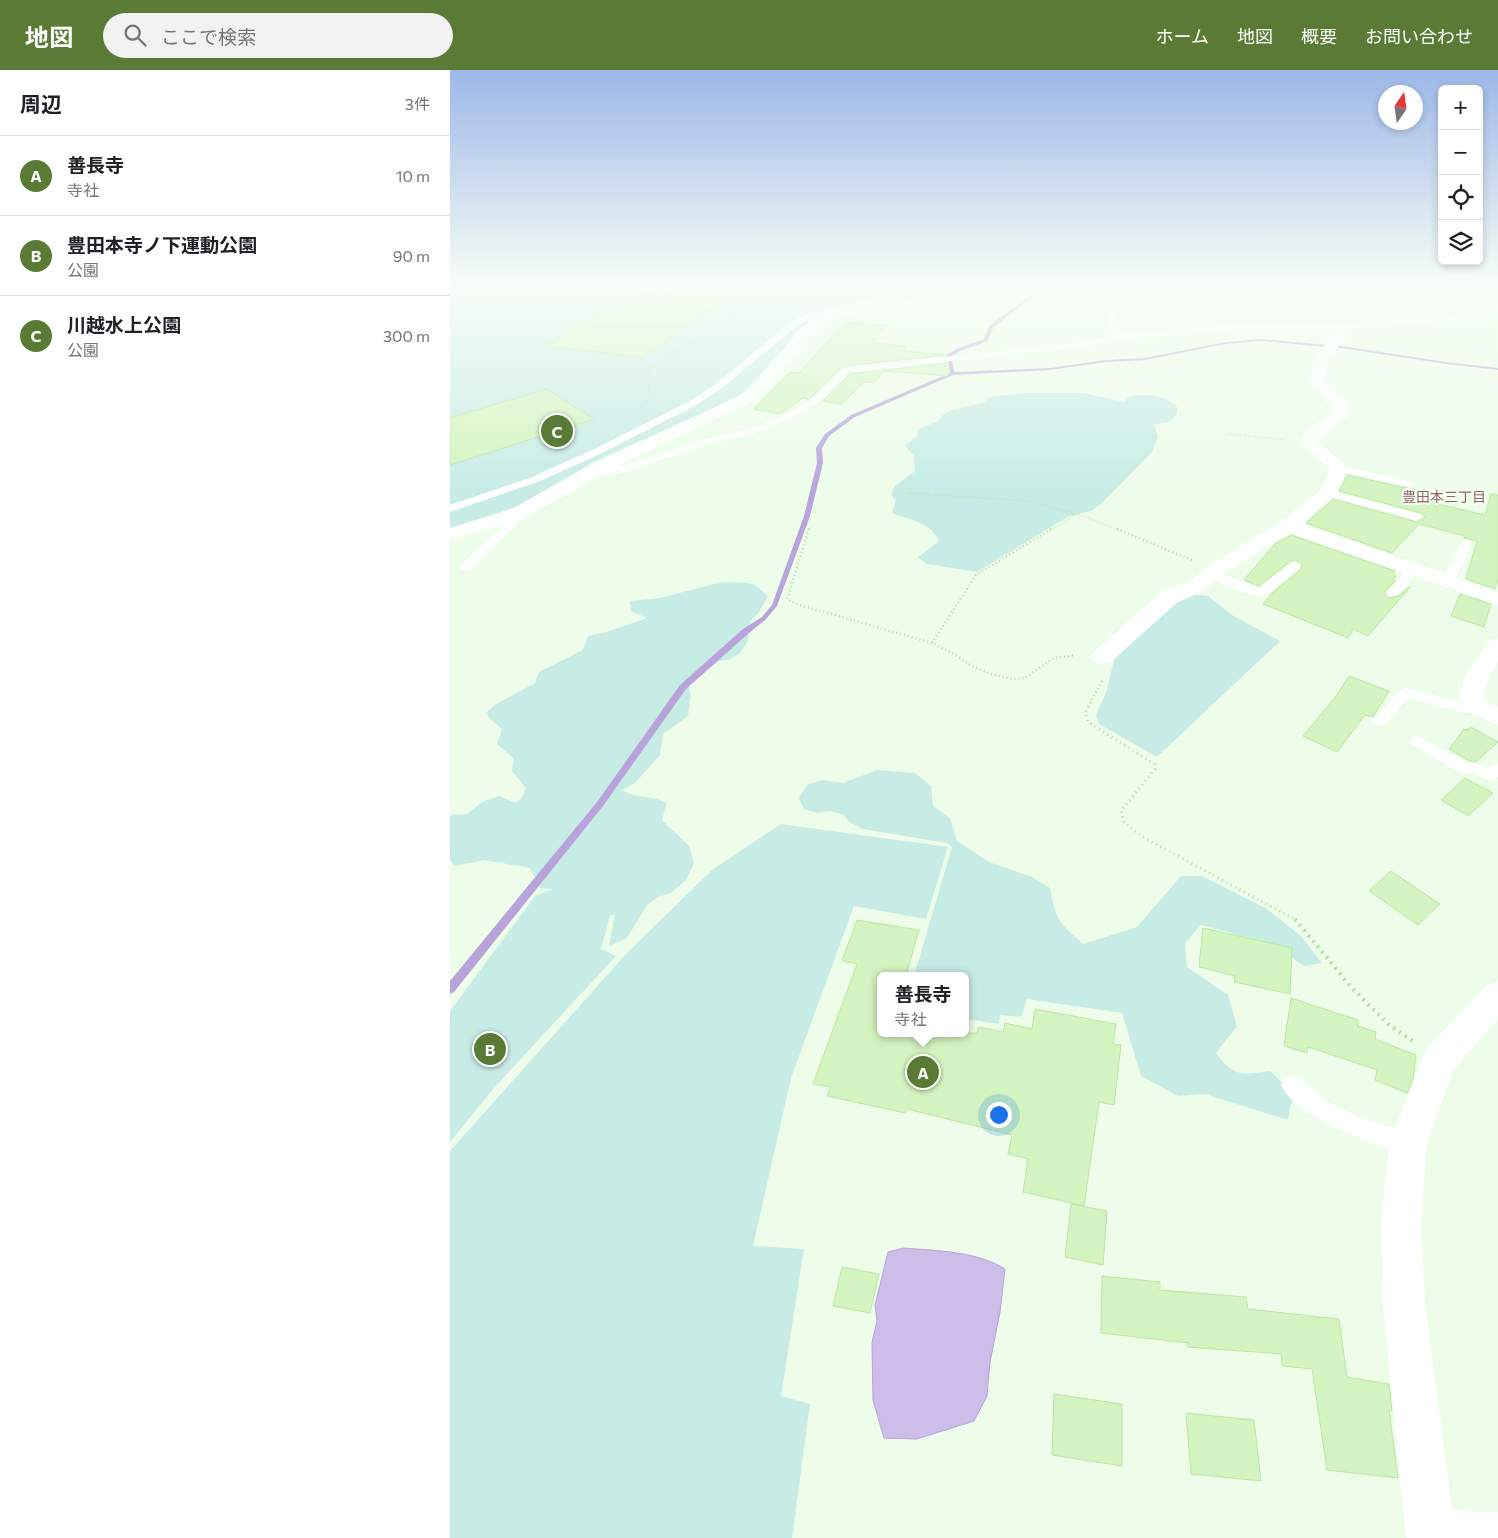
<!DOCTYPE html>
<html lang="ja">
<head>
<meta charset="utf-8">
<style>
  body { margin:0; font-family:Commissioner,"Noto Sans JP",sans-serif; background:#f2f2f2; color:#202124 }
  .controls { position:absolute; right:15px; top:15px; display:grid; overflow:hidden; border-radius:8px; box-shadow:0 2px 8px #0003 }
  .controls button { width:45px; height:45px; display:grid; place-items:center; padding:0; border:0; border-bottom:1px solid #e0e0e0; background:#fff; color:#202124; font:25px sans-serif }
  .compass { position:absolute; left:928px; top:15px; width:45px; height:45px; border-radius:50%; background:#fff; box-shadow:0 2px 8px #0003; rotate:13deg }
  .you { position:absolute; left:548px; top:1044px; width:18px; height:18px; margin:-12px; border:4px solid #fff; border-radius:50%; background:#1a73e8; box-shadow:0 0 0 8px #1a73e833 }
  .badge { display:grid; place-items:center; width:32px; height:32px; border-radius:50%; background:#5a7b36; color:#fff; font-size:16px; font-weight:700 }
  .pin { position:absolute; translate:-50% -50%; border:2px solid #fff; box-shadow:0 1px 5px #0006 }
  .popup { position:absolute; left:427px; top:902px; width:92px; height:65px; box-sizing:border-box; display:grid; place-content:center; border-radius:8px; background:#fff; filter:drop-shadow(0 1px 4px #0005); font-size:16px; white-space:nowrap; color:#757577 }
  .popup b { font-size:19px; color:#202124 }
  .popup::after { content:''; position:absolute; left:50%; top:100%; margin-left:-10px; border:10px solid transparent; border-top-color:#fff }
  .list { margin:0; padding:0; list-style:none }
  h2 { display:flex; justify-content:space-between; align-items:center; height:65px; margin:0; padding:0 20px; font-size:21px }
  h2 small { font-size:16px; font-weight:400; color:#757577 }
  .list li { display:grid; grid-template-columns:32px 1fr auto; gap:15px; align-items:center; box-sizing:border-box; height:80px; padding:0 20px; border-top:1px solid #e0e0e0 }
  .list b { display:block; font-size:19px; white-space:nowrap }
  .list p { margin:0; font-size:16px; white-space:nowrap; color:#757577 }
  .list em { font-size:16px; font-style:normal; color:#757577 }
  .icon { flex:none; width:28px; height:28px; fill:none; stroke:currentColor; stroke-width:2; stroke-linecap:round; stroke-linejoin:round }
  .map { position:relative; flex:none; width:1048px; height:1468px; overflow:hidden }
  header { display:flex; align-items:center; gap:30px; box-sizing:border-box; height:70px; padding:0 25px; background:#5a7b36; color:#fff }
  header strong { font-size:24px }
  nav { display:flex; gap:28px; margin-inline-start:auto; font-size:18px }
  .search { width:350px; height:45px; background:#f2f2f2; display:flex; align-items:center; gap:12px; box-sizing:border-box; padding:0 18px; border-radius:28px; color:#757577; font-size:19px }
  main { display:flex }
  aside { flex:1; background:#fff }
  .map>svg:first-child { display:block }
  .green { fill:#c7ece6 }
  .water { fill:#cdbde8; stroke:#b8a3db }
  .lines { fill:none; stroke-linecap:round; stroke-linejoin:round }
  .stream { fill:#b8a3db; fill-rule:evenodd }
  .building { fill:#d3f4c0; stroke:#bbe7a0 }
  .path-far3 { stroke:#b7daa3; stroke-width:2; stroke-dasharray:0.5 2; stroke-linecap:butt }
  .path-far2 { stroke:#b7daa3; stroke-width:2.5; stroke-dasharray:1 3; stroke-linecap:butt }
  .path-far1 { stroke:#b7daa3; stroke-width:3; stroke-dasharray:1 4; stroke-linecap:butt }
  .path { stroke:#b7daa3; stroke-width:4; stroke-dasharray:2 5; stroke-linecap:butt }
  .service { fill:#fff; fill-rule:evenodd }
  .minor { fill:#fff; fill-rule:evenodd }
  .tertiary { fill:#fff; fill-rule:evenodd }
  .labels { text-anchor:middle; stroke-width:4; stroke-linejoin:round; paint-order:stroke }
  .far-neighbourhood-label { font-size:14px; fill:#956468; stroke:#f3fff1 }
</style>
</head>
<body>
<header>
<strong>地図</strong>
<div class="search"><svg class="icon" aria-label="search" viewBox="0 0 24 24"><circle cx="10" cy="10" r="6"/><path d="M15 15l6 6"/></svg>ここで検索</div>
<nav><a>ホーム</a><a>地図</a><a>概要</a><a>お問い合わせ</a></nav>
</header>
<main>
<aside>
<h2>周辺<small>3件</small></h2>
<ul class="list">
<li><span class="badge">A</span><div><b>善長寺</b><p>寺社</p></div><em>10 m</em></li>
<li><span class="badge">B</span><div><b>豊田本寺ノ下運動公園</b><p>公園</p></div><em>90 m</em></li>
<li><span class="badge">C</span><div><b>川越水上公園</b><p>公園</p></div><em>300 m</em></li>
</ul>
</aside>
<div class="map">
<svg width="1048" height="1468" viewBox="0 0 1048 1468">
  <rect width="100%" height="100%" fill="#edfdea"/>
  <g class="green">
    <path d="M 0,214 L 637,214 L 634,220 L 473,226 L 380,241 L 361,249 L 295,321 L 283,330 L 145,391 L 66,437 L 0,458 Z"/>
    <path d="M 576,323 L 633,323 L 674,332 L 679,327 C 694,322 716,325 727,337 L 727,343 L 721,351 L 704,355 L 708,367 L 702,382 L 651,434 L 641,441 L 619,446 L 527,502 L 477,494 L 468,487 L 489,471 C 481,452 459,450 442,443 L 446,430 L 441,425 L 445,416 L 465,401 L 464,386 L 455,376 L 467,366 L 468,359 L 487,352 L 493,345 L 502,340 L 533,333 L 539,327 Z"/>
    <path d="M 286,512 L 304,514 L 318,526 L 309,542 L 300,552 L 298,571 L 290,583 L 281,589 L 269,591 L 252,603 L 239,615 L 241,625 L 238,646 L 213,664 L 210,685 L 185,713 L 172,720 C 187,729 201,725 217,733 L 212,750 L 239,776 L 244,793 L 236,810 L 221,823 L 208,827 L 197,835 L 177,868 L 159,876 L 165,844 L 160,846 L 151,879 L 166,886 L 44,1018 L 0,1072 L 0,941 L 85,826 L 103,819 L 90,818 L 80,798 L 34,790 L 5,796 L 0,790 L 0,745 L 17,744 L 32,732 L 49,726 L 65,733 L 71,729 L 76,718 L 62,701 L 64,689 L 47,674 L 52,659 L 39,648 L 37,642 L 46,634 L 85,613 L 89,602 L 133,580 L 138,566 L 157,562 L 197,548 L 181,541 L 180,531 L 210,528 L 268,513 Z"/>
    <path d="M 745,525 L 758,526 L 782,545 L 830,571 L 707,687 L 649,654 L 646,645 L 657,620 L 664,590 L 721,535 Z"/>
    <path d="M 427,700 L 465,703 L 481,716 L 483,736 L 500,748 L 507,771 L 539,792 L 582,807 L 600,818 C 606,851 609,852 633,874 L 687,857 L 731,806 L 752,806 L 817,839 L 851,866 L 872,893 L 854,896 L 822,874 L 751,855 L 735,873 L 737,897 L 778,925 L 787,956 L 766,983 C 783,1007 793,1005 820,1001 L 846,1026 L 840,1037 L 838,1050 L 755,1024 L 728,1026 L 691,1006 L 672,943 L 577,929 L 571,947 L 550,945 L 549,954 L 516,949 L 516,906 L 464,906 L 502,777 L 497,773 L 413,759 L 399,752 L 394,745 L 381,741 L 367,743 L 354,739 L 349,728 L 357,715 L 372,710 L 393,713 Z"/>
    <path d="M 331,754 L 498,777 L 476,849 L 404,836 L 341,1008 L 303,1176 L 354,1179 L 331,1326 L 360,1334 L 342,1468 L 0,1468 L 0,1081 L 176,884 L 262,800 Z"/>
  </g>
  <path class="water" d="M 454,1178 C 488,1181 526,1181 555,1199 L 550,1242 L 540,1292 L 537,1326 L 524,1351 L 467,1369 L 434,1368 L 423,1330 L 422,1272 L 427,1251 L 425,1235 L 438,1182 Z"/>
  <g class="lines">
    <g class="stream">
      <path d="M 582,224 L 585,225 L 543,258 L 538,271 L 510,281 L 500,287 L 496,287 L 496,285 L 506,279 L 534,269 L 539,256 Z"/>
      <path d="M 811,269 L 898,277 L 996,292 L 1048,298 L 1048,300 L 996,294 L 898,279 L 811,271 L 776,274 L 695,290 L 656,292 L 600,300 L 503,305 L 405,347 L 379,366 L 372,378 L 373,393 L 360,446 L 327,536 L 316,549 L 299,563 L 236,619 L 153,736 L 4,922 L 0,924 L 0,911 L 147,732 L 230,615 L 293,559 L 312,547 L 322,535 L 354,446 L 367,393 L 366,378 L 375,364 L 401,345 L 500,303 L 498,290 L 500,289 L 502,290 L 504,302 L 600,298 L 656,290 L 695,288 L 776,272 Z"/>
    </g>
  </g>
  <g class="building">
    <path d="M 233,214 L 290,220 L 192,287 L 96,276 L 152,242 L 163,243 L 194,224 L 217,226 Z"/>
    <path d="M 395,252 L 437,255 L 422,273 L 458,276 L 454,281 L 498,285 L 393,296 L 364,325 L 358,329 L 353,328 L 330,344 L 304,339 L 340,302 L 349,303 Z"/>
    <path d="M 499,293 L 498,306 L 435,301 L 424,313 L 414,312 L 392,334 L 373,331 L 400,304 Z"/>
    <path d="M 97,319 L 144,349 L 0,395 L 0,348 Z"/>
    <path d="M 897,405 L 989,425 L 984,433 L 1035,445 L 1041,424 L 1048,425 L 1048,509 L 1045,519 L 1016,509 L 1027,471 L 1014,468 L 1015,466 L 969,454 L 942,483 L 856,453 L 883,429 L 967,452 L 975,447 L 971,443 L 889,421 Z"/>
    <path d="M 841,465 L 945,501 L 943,504 L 946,506 L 943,511 L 945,511 L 934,523 L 938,528 L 948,526 L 961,516 L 918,566 L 903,559 L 898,568 L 813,534 L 822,523 L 850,500 L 852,494 L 846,490 L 841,491 L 809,516 L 794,510 L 825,474 Z"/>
    <path d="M 1010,524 L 1041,534 L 1034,557 L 1001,546 Z"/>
    <path d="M 899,606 L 939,621 L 923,647 L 915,645 L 887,682 L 853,666 L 887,625 Z"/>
    <path d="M 1021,657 L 1048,672 L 1026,692 L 1019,691 L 999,679 L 1014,659 L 1016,660 Z"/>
    <path d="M 1015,708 L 1043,723 L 1018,746 L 991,730 Z"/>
    <path d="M 941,801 L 990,834 L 968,855 L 919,821 Z"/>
    <path d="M 407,850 L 469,860 L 456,906 L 430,906 L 430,963 L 527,963 L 529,957 L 553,962 L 555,953 L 582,959 L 585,939 L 666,954 L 663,974 L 671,975 L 664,1035 L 649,1032 L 634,1136 L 573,1122 L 578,1089 L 558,1084 L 562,1065 L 457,1039 L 455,1043 L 377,1026 L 380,1017 L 363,1014 L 407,894 L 392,891 Z"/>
    <path d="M 753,858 L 842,878 L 840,924 L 784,912 L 785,906 L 749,897 Z"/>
    <path d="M 841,928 L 908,950 L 908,956 L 926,962 L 925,969 L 966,985 L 963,1009 L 957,1023 L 925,1010 L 927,1000 L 858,977 L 857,983 L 834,976 Z"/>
    <path d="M 621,1134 L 657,1141 L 653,1195 L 615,1187 Z"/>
    <path d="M 392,1197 L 429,1204 L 420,1243 L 383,1236 Z"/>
    <path d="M 652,1206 L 710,1212 L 710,1220 L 796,1227 L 798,1239 L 889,1249 L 897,1307 L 939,1314 L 942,1341 L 939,1340 L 948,1408 L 877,1400 L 862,1299 L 832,1296 L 831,1284 L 738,1277 L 738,1273 L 651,1263 Z"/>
    <path d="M 604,1324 L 672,1334 L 672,1396 L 602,1385 Z"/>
    <path d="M 736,1343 L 804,1350 L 811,1411 L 741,1404 Z"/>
  </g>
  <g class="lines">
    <g class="path-far3">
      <path d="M 0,236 L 45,214"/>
      <path d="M 191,337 L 199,327 L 199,300 L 252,264 L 344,214"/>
      <path d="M 778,364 L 835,370"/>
      <path d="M 458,423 L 580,431 L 639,448 L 670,461"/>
      <path d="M 358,461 L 359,458"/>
      <path d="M 599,461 L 626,444"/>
    </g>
    <g class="path-far2">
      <path d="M 359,459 L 337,529 L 346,534 L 482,573 L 506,585 L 520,595 L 541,604 L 562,609 L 575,608 L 604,588 L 625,585"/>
      <path d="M 667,459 L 742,490"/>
      <path d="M 482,573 L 526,505 L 601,459"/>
      <path d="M 640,633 L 653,609"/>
    </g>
    <path class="path-far1" d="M 641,632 L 635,643 L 638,652 L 704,694 L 705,699 L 671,741 L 674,752 L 691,766 L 846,850"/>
    <path class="path" d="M 845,849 L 901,917 L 938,954 L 964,972"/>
    <g class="service">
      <path d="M 513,214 L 560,214 L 460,225 L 372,243 L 348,255 L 268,321 L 244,336 L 150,384 L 90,411 L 0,442 L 0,435 L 82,407 L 142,380 L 238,332 L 262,317 L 342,251 L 367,239 L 460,221 Z"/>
      <path d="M 630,214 L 658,214 L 659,215 L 655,217 Z"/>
      <path d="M 649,220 L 655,220 L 662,227 L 670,265 L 783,255 L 897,254 L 998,247 L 1014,244 L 1007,230 L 1008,228 L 1048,229 L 1048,233 L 1016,232 L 1022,243 L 1020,248 L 998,251 L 897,258 L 783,259 L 667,270 L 629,277 L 399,302 L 371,330 L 357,340 L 316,360 L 253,376 L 174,402 L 144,406 L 139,403 L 144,400 L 172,396 L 245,372 L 310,356 L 351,336 L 365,326 L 393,298 L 629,273 L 663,266 L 654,228 L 648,222 Z"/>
      <path d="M 888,395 L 963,412 L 964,414 L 959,417 L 884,400 L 883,398 L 884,396 Z"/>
      <path d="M 878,420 L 971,445 L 973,447 L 967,450 L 874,425 L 873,423 Z"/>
      <path d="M 65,442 L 71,445 L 64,458 L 20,500 L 12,500 L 10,497 L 12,494 L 55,454 L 61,443 Z"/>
      <path d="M 1017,469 L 1023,473 L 1004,511 L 1002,514 L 994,514 L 992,511 L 1011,473 Z"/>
      <path d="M 845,492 L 851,496 L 849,499 L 816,525 C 798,529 774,513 757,507 L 755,504 L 757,501 L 765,501 L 809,518 L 841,493 Z"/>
      <path d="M 963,494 L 969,498 C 962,508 952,529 938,526 L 936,523 L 942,518 L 959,495 Z"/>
      <path d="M 956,618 L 1015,633 L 1034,634 L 1036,637 L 1034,640 L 1015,643 L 959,628 L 934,655 L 924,655 L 922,652 L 924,649 L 951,620 Z"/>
      <path d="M 968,666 L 1018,693 L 1022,692 L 1039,698 L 1048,693 L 1048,707 L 1041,711 L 1022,703 L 1011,703 L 963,675 L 960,671 L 963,667 Z"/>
      <path d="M 842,1005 C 858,1011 868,1026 883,1034 C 908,1050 939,1055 966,1066 L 969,1074 L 966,1082 L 958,1085 C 924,1073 847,1050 831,1015 L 835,1008 Z"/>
    </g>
    <g class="minor">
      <path d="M 649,214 L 661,214 L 656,225 L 648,227 L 568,224 L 527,226 L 482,231 L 388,247 L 375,253 L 360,265 L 322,314 L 305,330 L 168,396 L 72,449 L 0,470 L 0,458 L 58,441 L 156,388 L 293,324 L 311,307 L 350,259 L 365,247 L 379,242 L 467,226 L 527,218 L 568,216 L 647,219 Z"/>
      <path d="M 897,252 L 904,256 C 895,269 868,298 877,314 C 883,322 893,327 899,336 L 898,345 L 867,371 L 894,394 L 897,398 C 892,425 871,438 852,454 L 1048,522 L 1048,535 L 840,463 L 773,504 L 752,521 L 729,531 L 660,592 L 652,594 L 644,592 L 640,587 L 644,582 L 713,521 L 738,513 L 759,496 L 831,452 L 871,420 L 877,409 L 879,399 L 850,372 L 857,360 L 882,343 L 883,337 C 876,330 862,321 861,310 C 858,293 882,267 892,253 Z"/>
      <path d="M 1048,568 L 1048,592 L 1041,603 L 1033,625 L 1038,631 L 1048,637 L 1048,655 L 1020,643 L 1008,626 L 1017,603 L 1040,570 Z"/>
      <path d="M 1048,911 L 1048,949 L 1003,1000 L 977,1074 L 971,1153 L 975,1234 L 1002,1439 L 1036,1443 L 1048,1442 L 1048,1468 L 956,1468 L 933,1234 L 931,1153 L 939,1074 L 977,978 L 1036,916 Z"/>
    </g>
    <path class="tertiary" d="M 707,214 L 1048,234 L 1048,242 L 655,219 L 649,215 Z"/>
  </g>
  <linearGradient id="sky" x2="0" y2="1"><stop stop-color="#9db8e8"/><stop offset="0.51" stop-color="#f7fef6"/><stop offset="1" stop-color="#f7fef6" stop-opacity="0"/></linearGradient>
  <rect width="1048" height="420" fill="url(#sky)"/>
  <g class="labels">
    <g class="far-neighbourhood-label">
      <text x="994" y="432">豊田本三丁目</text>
    </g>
  </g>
</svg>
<div class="controls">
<button>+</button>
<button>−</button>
<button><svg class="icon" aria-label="locate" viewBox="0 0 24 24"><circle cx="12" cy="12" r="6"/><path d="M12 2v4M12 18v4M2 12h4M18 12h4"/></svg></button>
<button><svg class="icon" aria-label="layers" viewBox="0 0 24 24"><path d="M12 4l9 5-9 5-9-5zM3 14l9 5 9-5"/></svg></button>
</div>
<svg class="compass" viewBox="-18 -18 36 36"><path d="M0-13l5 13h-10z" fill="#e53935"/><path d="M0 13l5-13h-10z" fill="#757577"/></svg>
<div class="you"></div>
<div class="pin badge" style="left:473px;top:1002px">A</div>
<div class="popup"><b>善長寺</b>寺社</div>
<div class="pin badge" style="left:40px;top:979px">B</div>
<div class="pin badge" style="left:107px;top:361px">C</div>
</div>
</main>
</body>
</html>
